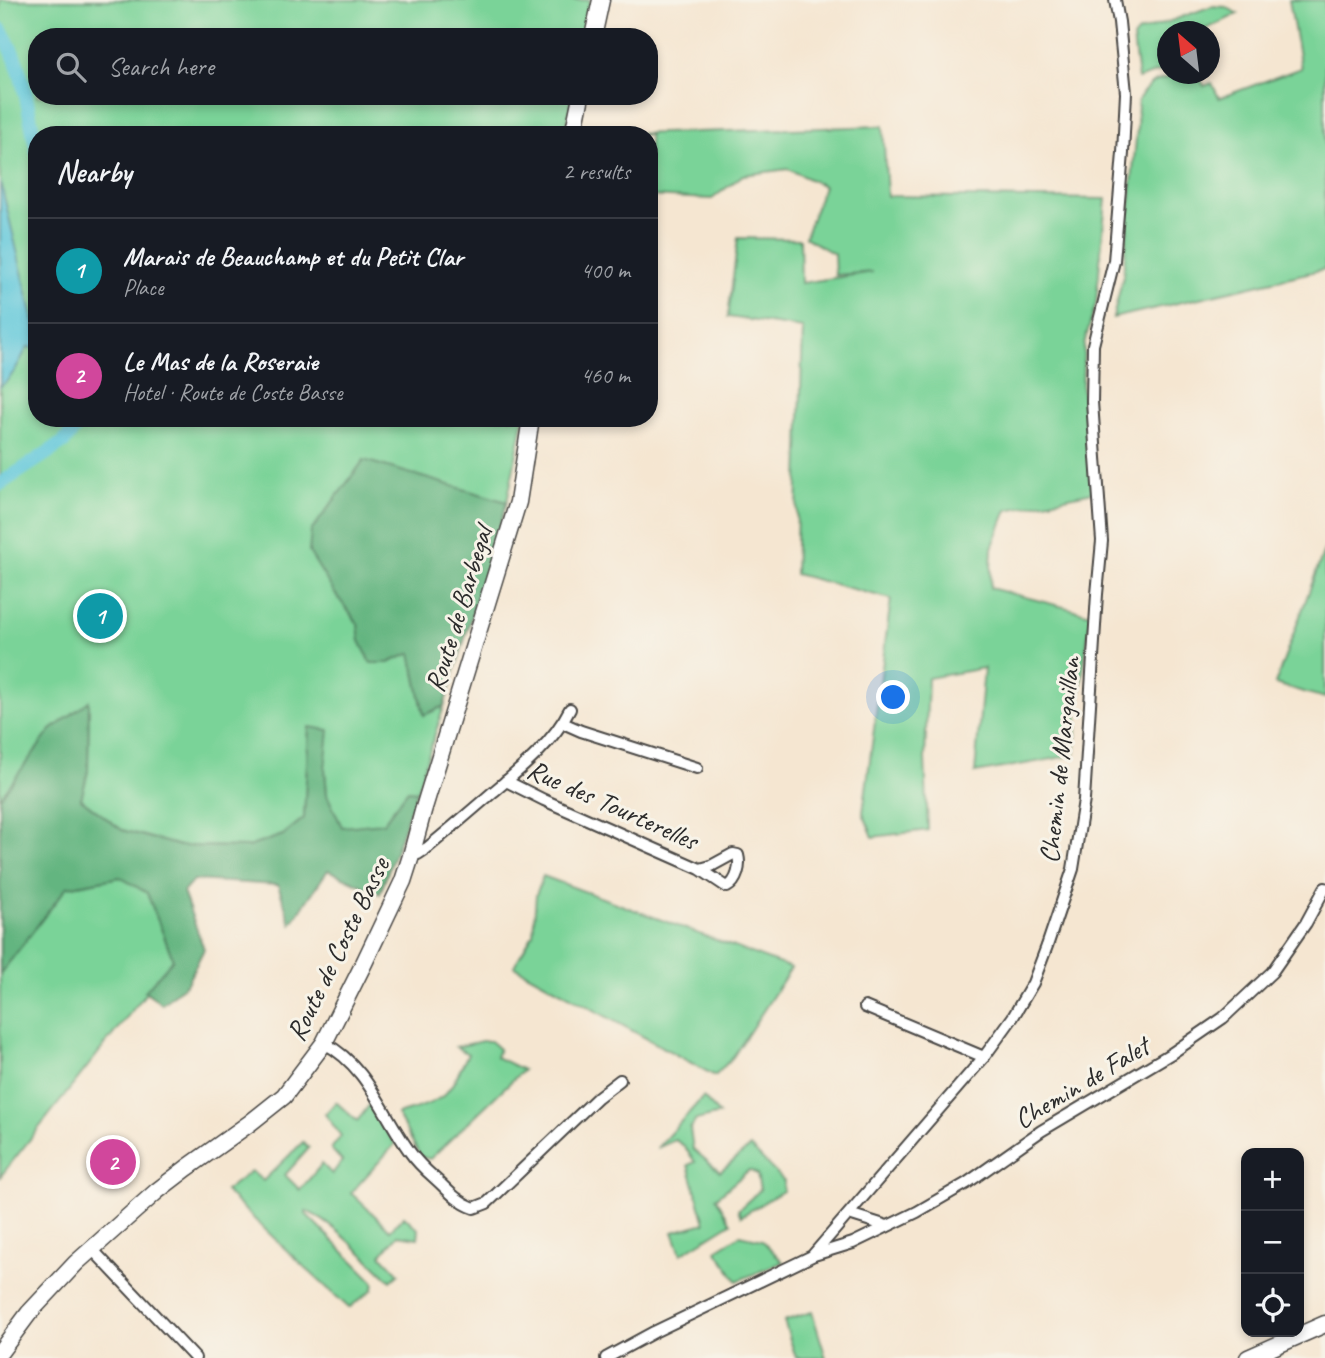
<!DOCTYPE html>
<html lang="en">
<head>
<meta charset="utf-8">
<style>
  body { margin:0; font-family:Caveat,sans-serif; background:#242831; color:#f1f3f6 }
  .controls { position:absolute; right:21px; bottom:21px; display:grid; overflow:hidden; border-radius:14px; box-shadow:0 4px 10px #0003 }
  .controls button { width:63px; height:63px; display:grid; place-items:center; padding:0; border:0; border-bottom:2px solid #363941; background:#171b24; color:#f1f3f6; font:35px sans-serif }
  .compass { position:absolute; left:1157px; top:21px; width:63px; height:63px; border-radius:50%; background:#171b24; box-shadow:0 4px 10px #0003; rotate:332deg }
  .you { position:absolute; left:894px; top:698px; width:24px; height:24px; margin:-18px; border:5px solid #fff; border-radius:50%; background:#1a73e8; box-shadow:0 0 0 10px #1a73e833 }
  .badge { display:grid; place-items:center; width:46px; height:46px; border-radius:50%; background:#1f6fb2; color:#fff; font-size:23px; font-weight:700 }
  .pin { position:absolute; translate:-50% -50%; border:4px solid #fff; box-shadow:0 2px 7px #0006 }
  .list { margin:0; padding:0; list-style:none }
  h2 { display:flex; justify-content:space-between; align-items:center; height:91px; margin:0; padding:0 28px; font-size:30px }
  h2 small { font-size:23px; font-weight:400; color:#9ea1a6 }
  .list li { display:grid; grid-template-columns:46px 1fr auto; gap:21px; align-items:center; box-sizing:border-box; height:105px; padding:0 28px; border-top:2px solid #363941 }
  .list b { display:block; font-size:26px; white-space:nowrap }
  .list p { margin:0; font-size:23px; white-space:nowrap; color:#9ea1a6 }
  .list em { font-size:23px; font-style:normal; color:#9ea1a6 }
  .icon { flex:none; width:38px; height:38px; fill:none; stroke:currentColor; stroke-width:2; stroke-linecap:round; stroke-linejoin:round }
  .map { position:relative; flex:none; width:1325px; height:1358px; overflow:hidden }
  .search { position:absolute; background:#171b24; box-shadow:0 4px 10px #0003; left:28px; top:28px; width:630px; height:77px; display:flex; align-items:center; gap:18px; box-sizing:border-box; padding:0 24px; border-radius:28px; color:#9ea1a6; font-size:26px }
  .panel { position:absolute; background:#171b24; box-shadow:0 4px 10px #0003; left:28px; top:126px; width:630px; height:301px; border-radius:28px }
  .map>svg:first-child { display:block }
  .green { fill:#7ad398; stroke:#527f62; stroke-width:2 }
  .forest { fill:#63b580; stroke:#477056; stroke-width:2 }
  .water { fill:#5ec7da; stroke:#447982; stroke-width:2 }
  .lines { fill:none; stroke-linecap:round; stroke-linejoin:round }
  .canal { stroke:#5ec7da; stroke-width:14 }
  .street-casing { stroke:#494744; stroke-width:14 }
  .secondary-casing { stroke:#494744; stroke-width:19 }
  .street { stroke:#fff; stroke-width:10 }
  .secondary { stroke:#fff; stroke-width:16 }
  .labels { text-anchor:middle; stroke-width:6; stroke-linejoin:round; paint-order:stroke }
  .street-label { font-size:28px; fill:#2b2b2b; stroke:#f7f3e8 }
</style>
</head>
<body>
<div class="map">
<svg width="1325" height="1358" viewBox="0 0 1325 1358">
  <rect width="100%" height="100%" fill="#f7f3e8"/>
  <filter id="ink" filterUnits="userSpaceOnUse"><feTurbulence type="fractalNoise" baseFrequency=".0143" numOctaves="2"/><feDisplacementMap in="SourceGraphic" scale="14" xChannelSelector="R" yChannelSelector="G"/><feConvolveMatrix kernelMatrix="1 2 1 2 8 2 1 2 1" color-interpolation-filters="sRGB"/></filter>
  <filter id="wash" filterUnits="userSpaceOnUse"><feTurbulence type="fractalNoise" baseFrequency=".00686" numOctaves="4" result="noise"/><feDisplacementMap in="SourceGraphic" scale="28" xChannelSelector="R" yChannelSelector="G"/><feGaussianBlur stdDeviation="1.57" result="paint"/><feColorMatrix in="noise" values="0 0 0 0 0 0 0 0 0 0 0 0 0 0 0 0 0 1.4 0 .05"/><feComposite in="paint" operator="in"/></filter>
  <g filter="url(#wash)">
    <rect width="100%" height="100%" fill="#f5e6d1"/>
    <g class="green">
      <path d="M 0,0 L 590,0 L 583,37 L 37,37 L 37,96 L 572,96 L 565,135 L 530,135 L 529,132 L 528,135 L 37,135 L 37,418 L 524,418 L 507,502 L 364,461 L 334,592 L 358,624 L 360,641 L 388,663 L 411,653 L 424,715 L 444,706 L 417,791 L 408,790 L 383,823 L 342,828 L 327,795 L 325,769 L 309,727 L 304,818 L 283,835 L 248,847 L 180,846 L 122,830 L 81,799 L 88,771 L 89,701 L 0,798 Z"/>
      <path d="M 1289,0 L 1325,0 L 1325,269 L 1113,318 L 1123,276 L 1137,128 L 1138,101 L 1143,92 L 1152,83 L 1176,74 L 1198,74 L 1204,86 L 1212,83 L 1219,98 L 1301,68 Z"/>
      <path d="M 1212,6 L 1226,7 L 1238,14 L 1202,31 L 1168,32 L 1167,69 L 1138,79 L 1133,38 L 1137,33 Z"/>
      <path d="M 883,126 L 887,196 L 1106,199 L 1096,303 L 1084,344 L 1082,389 L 1093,492 L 1007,510 L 992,548 L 990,588 L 1091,614 L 1078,707 L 1075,755 L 975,773 L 984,668 L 928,678 L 925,759 L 928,830 L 873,837 L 863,813 L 891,599 L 795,574 L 803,328 L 728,317 L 738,238 L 800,239 L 801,283 L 873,272 L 835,275 L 834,254 L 805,237 L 824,186 L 788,169 L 743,175 L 712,199 L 649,196 L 649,135 L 599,135 Z"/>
      <path d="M 1325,548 L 1325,698 L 1275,684 Z"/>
      <path d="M 543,876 L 791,968 L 733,1057 L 715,1076 L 514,966 L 533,934 L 536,895 Z"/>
      <path d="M 120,877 L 147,893 L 173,959 L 0,1177 L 0,974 L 67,887 Z"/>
      <path d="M 482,1041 L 490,1041 L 499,1049 L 496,1057 L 523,1070 L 430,1159 L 421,1157 L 397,1114 C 412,1109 433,1105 445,1094 C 455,1084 461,1067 468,1054 L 456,1047 Z"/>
      <path d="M 703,1097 L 719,1114 L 696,1120 L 690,1129 L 693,1149 L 720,1172 L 750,1147 L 784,1181 L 783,1191 L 741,1216 L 738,1210 L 760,1190 L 757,1174 L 749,1170 L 716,1198 L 731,1223 L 681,1254 L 673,1232 L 705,1223 L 688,1165 L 695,1162 L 684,1146 L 675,1140 L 657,1148 Z"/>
      <path d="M 336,1102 L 357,1121 L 371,1103 L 395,1144 L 351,1193 L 390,1230 L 404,1216 L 419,1230 L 418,1238 L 398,1235 L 381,1255 L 399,1274 L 391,1281 C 368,1260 335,1223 306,1211 L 306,1214 L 374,1282 L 373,1289 L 349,1308 L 299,1262 L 225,1191 L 251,1171 L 263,1181 L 303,1142 L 309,1148 L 285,1175 L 300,1190 L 322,1164 L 332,1174 L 342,1161 L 331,1149 L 341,1136 L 325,1114 Z"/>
      <path d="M 740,1235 L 762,1240 L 783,1262 L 737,1281 L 716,1250 Z"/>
      <path d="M 812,1312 L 826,1358 L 796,1358 L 784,1321 Z"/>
    </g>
    <g class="forest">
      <path d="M 364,460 L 507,502 L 444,706 L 424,715 L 411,653 L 388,663 L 371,663 L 360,641 L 358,624 L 334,592 L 309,552 L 311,531 Z"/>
      <path d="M 89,701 L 88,771 L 81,799 L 122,830 L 180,846 L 248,847 L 283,835 L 304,818 L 309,727 L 329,730 L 325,769 L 327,795 L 342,827 L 383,823 L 408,790 L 417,791 L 380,894 L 328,870 L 291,924 L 278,885 L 194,880 L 183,892 L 204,949 L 187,983 L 162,1004 L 145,991 L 173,959 L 147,893 L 120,877 L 67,887 L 0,974 L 0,798 L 51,730 Z"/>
    </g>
    <path class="water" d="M 0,180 L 37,334 L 37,349 L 28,347 C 18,363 15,375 0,387 Z"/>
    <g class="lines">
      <g class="canal">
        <path d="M 0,29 C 24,64 28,111 37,151"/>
        <path d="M 0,484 L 64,442 L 83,418"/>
      </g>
    </g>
  </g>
  <g filter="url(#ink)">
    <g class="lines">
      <defs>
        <g id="street">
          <path d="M 563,723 L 581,731 L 697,768"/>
          <path d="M 506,781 L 544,800 L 700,869 L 727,887 C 737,882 741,866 738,855 L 733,854 L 711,866 L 700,869"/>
          <path d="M 411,856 L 418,854 L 427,848 C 449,830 471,811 493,792 C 522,768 553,743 570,709"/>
          <path d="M 865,1007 L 984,1057"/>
          <path d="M 324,1043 C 368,1066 382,1114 410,1152 C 418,1164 429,1173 440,1183 C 451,1194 460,1203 474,1208 L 487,1203 L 598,1097 L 620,1080"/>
          <path d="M 849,1214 L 887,1226"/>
          <path d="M 92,1249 L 195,1358"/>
          <path d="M 814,1255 L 853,1243 L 917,1212 L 967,1183 L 1041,1131 L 1172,1053 L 1223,1018 L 1272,972 L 1306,923 L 1325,888"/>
          <path d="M 606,1358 L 654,1332 L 812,1256 L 984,1057 L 1013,1017 L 1033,983 L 1047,946 L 1073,869 L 1084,800 L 1097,594 L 1102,541 L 1092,402 L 1093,345 L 1114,261 L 1123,153 L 1126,93 L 1119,22 L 1115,0"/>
        </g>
        <g id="secondary">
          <path d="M 593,37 L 601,0"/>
          <path d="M 573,135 L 581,96"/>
          <path d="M 0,1352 L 29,1313 L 76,1263 L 157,1191 L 187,1168 L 250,1123 L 284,1096 L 324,1043 L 364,963 L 403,881 L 411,856 L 423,811 L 518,502 L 531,418"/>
          <path d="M 1248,1358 L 1325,1324"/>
        </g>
      </defs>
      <use href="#street" class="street-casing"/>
      <use href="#secondary" class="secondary-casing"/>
      <use href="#street" class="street"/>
      <use href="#secondary" class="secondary"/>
    </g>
  </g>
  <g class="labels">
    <g class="street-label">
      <text transform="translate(458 609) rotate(-73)" y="10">Route de Barbegal</text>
      <text transform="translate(1059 760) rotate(-84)" y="10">Chemin de Margaillan</text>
      <text transform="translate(613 804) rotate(24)" y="10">Rue des Tourterelles</text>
      <text transform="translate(337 949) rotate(-64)" y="10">Route de Coste Basse</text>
      <text transform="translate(1081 1082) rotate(-31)" y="10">Chemin de Falet</text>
    </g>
  </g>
</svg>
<div class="controls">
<button>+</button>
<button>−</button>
<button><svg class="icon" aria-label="locate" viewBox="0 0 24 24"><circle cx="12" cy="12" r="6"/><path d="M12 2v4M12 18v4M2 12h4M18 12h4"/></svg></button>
</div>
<svg class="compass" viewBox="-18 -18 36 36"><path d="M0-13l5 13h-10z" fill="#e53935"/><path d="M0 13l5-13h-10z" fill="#9ea1a6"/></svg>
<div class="you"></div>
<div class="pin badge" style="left:100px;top:616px;background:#0f9aa8">1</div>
<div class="pin badge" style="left:113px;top:1162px;background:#d1479c">2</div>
<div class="search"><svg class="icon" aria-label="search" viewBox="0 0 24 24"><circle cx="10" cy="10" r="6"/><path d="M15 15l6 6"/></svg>Search here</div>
<section class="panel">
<h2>Nearby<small>2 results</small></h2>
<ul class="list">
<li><span class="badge" style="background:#0f9aa8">1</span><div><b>Marais de Beauchamp et du Petit Clar</b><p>Place</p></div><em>400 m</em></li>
<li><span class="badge" style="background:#d1479c">2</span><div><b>Le Mas de la Roseraie</b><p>Hotel · Route de Coste Basse</p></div><em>460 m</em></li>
</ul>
</section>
</div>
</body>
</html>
